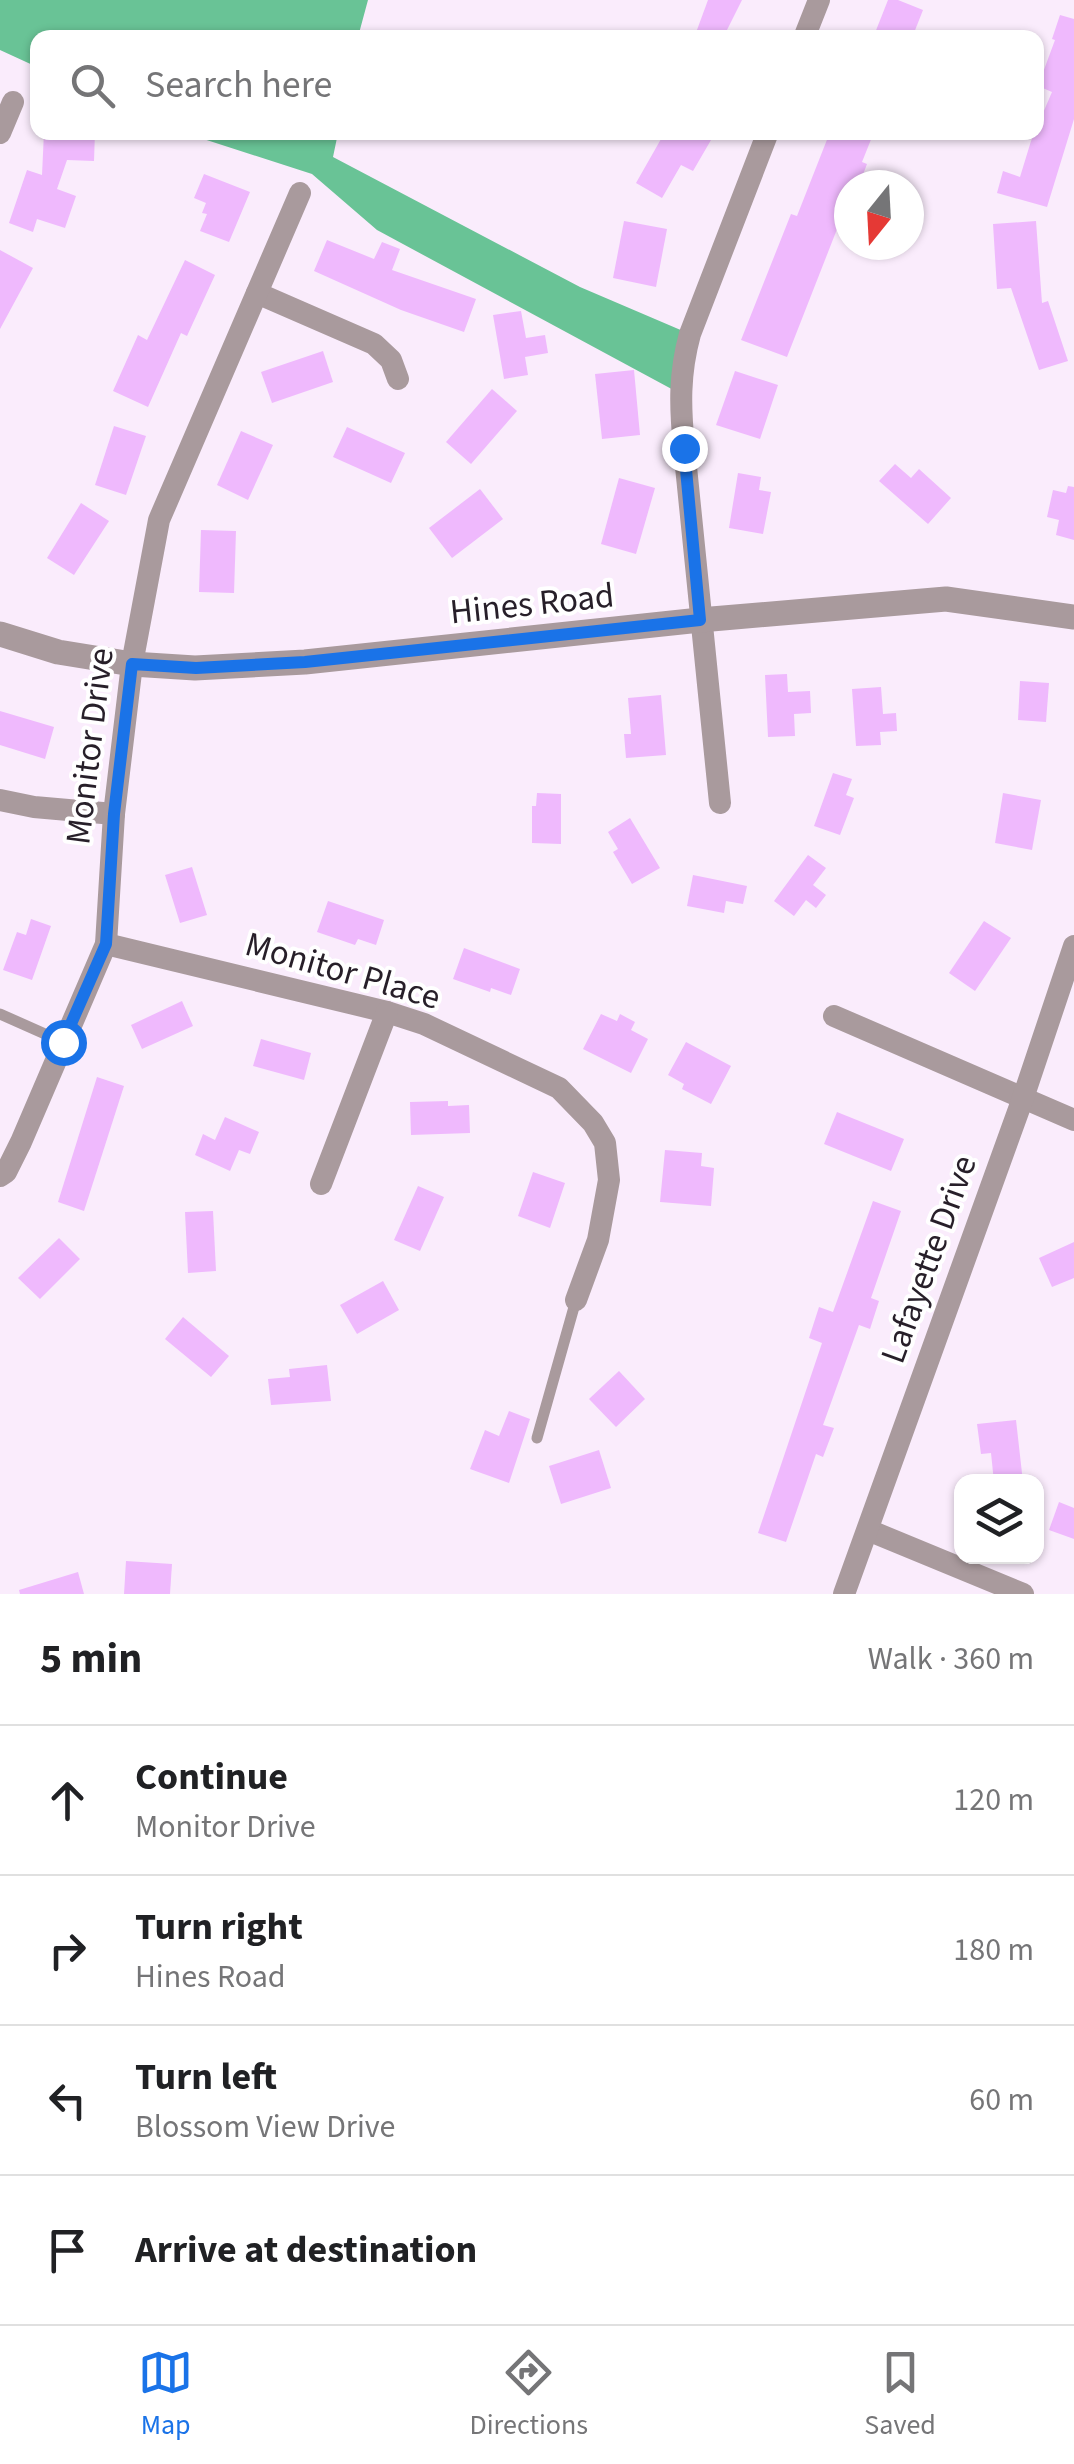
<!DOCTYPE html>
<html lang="en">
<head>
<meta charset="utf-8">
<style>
  body { margin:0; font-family:"Source Sans 3",sans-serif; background:#f6f6f6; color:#202124 }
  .controls { position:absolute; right:30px; bottom:30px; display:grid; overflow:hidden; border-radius:20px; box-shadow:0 2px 8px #0004 }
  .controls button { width:90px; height:90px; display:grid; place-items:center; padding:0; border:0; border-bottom:2px solid #e0e0e0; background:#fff; color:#202124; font:50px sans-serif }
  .compass { position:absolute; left:834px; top:170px; width:90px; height:90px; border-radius:50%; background:#fff; box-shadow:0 2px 8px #0004; rotate:198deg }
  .stop { position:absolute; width:30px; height:30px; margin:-22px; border:8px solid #1a73e8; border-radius:50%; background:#fff }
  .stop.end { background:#1a73e8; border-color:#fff; box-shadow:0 2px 10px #0008 }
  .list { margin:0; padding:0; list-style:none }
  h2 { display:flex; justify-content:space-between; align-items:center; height:130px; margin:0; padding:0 40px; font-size:42px }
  h2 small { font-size:32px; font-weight:400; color:#757577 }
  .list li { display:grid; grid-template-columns:65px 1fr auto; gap:30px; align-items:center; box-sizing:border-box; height:150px; padding:0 40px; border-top:2px solid #e0e0e0 }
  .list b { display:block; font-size:38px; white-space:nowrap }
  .list p { margin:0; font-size:32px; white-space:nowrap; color:#757577 }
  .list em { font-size:32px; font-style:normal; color:#757577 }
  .icon { flex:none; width:55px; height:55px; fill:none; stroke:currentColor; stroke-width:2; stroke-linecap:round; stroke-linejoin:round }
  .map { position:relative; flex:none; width:1074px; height:1594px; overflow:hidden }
  .search { position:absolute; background:#fff; box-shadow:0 2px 8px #0004; left:30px; right:30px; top:30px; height:110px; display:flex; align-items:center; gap:25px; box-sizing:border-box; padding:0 35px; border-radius:20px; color:#757577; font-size:38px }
  .sheet { height:730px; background:#fff }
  nav { display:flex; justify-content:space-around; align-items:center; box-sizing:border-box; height:140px; border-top:2px solid #e0e0e0; background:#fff; font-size:28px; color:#757577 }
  nav a { display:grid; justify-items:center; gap:5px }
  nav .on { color:#1a73e8 }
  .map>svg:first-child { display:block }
  .forest { fill:#69c396 }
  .building { fill:#efb9fd }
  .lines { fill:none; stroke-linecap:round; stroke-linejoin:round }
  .service { stroke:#a99a9d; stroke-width:11 }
  .minor { stroke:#a99a9d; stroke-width:22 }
  .tertiary { stroke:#a99a9d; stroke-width:25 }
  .route { stroke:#1a73e8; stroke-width:12 }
  .labels { text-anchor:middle; stroke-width:8; stroke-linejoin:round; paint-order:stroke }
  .street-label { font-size:35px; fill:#271f29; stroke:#fff }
</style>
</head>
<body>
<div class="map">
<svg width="1074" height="1594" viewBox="0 0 1074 1594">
  <rect width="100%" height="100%" fill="#faecfc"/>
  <g class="forest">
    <path d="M 0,0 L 368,0 L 358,37 L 38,38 L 37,67 L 0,50 Z"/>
    <path d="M 185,133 L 338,133 L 333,157 L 580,287 L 690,334 L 679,393 L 377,230 L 312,174 Z"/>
  </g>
  <g class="building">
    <path d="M 708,0 L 742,0 L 723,38 L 694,38 Z"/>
    <path d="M 888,0 L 898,0 L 923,10 L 912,38 L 873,38 Z"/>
    <path d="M 1060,15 L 1074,19 L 1074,119 L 1047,207 L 997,193 L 1003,171 L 1020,177 L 1031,141 L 1052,92 L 1038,86 L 1055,40 L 1052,39 Z"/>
    <path d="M 44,132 L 95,132 L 94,161 L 67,160 L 57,189 L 76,196 L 65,228 L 37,219 L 33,232 L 9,223 L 27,170 L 42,175 Z"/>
    <path d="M 665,132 L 698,132 L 711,140 L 693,171 L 681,165 L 662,198 L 636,183 Z"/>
    <path d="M 830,132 L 874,132 L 862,162 L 867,164 L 859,185 L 849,185 L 849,212 L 846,221 L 841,219 L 787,357 L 741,340 L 791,214 L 797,216 Z"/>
    <path d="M 204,174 L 250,192 L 229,242 L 200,231 L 207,214 L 202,213 L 206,203 L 194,198 Z"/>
    <path d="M 624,221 L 667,229 L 656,287 L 613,278 Z"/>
    <path d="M 1036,221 L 1042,303 L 1048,301 L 1068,361 L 1039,370 L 1011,288 L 997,289 L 993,224 Z"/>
    <path d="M 327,240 L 374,259 L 382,242 L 400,249 L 392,270 L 476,299 L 464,332 L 401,310 L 314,271 Z"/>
    <path d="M 0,250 L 33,268 L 0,329 Z"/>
    <path d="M 185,260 L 215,275 L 187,336 L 181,333 L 148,407 L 113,391 L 138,335 L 147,340 Z"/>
    <path d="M 521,311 L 526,338 L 545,335 L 548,353 L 525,357 L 528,375 L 504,379 L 493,315 Z"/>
    <path d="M 323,351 L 333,382 L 272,403 L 261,372 Z"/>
    <path d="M 634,370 L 640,435 L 602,439 L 595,374 Z"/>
    <path d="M 735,371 L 778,385 L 760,439 L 716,425 Z"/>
    <path d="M 492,389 L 517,411 L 471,464 L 446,442 Z"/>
    <path d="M 114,426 L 146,436 L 126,495 L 95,485 Z"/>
    <path d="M 347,427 L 405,453 L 391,483 L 333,457 Z"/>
    <path d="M 241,431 L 273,445 L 248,500 L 217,485 Z"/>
    <path d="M 895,464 L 911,478 L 919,469 L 951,498 L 928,524 L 879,481 Z"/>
    <path d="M 738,473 L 761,477 L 759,490 L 771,492 L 763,534 L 729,528 Z"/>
    <path d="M 619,478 L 655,488 L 636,554 L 601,544 Z"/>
    <path d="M 1068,486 L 1074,487 L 1074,540 L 1056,535 L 1059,520 L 1047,517 L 1053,490 L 1066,493 Z"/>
    <path d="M 480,489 L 503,519 L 452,558 L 429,528 Z"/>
    <path d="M 81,503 L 109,521 L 74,575 L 47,558 Z"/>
    <path d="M 201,530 L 236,531 L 234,593 L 199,592 Z"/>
    <path d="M 787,674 L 788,692 L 810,691 L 811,713 L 794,714 L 795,736 L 768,737 L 765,675 Z"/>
    <path d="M 1020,681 L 1049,683 L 1046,722 L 1018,720 Z"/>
    <path d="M 881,687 L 883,714 L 896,713 L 897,731 L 880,732 L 881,745 L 856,746 L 852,689 Z"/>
    <path d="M 661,695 L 666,755 L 626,758 L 624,734 L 631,734 L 628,698 Z"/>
    <path d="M 0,711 L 54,727 L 45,759 L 0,745 Z"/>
    <path d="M 833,773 L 852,779 L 846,795 L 854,798 L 840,835 L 814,826 Z"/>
    <path d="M 537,793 L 561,794 L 561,844 L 532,843 L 532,806 L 536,806 Z"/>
    <path d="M 1003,793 L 1041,800 L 1032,850 L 995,843 Z"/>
    <path d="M 630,818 L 660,868 L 632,884 L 613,852 L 618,849 L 608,832 Z"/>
    <path d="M 808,855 L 826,868 L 813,885 L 826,895 L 816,908 L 806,900 L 794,916 L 774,901 Z"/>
    <path d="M 192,867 L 207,915 L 180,923 L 165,875 Z"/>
    <path d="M 693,875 L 747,886 L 743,904 L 726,901 L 724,913 L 687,906 Z"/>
    <path d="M 328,901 L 384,920 L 376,945 L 358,939 L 355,945 L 317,932 Z"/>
    <path d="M 31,919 L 51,926 L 32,980 L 3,970 L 17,932 L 26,935 Z"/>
    <path d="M 984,921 L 1011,938 L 975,991 L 949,973 Z"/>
    <path d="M 464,948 L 520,969 L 511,995 L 491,988 L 490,992 L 453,979 Z"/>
    <path d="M 182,1001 L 193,1026 L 142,1049 L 131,1025 Z"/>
    <path d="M 601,1014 L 617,1021 L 620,1014 L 635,1022 L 631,1030 L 648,1039 L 631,1073 L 583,1049 Z"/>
    <path d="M 261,1039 L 311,1053 L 304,1080 L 253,1066 Z"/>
    <path d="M 686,1042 L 731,1066 L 711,1104 L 682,1089 L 684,1084 L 668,1075 Z"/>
    <path d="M 97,1077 L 124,1086 L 84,1211 L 58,1202 Z"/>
    <path d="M 448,1101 L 448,1106 L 469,1105 L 470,1133 L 411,1135 L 410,1102 Z"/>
    <path d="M 837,1112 L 904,1139 L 891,1171 L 824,1144 Z"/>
    <path d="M 225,1117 L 259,1132 L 250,1154 L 239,1150 L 230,1171 L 195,1155 L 203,1134 L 215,1140 Z"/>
    <path d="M 665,1150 L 702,1153 L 701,1166 L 714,1168 L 711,1206 L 660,1202 Z"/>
    <path d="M 533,1172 L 565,1183 L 550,1228 L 518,1216 Z"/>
    <path d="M 418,1186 L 444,1197 L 420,1251 L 394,1240 Z"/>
    <path d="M 873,1201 L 901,1211 L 871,1298 L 879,1301 L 870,1329 L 859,1325 L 823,1425 L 834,1428 L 823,1457 L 816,1454 L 786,1542 L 758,1533 L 822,1343 L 809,1338 L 819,1307 L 833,1312 Z"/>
    <path d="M 213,1211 L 216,1271 L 188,1273 L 185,1212 Z"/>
    <path d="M 59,1238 L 80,1259 L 40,1299 L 18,1278 Z"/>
    <path d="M 1074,1242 L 1074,1278 L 1052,1287 L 1039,1258 Z"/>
    <path d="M 383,1281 L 399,1310 L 357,1334 L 340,1305 Z"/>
    <path d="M 183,1317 L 229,1356 L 211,1377 L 165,1339 Z"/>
    <path d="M 327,1365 L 331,1401 L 271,1405 L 268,1379 L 290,1377 L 289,1369 Z"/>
    <path d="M 619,1371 L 645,1399 L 616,1427 L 589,1399 Z"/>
    <path d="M 509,1411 L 530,1419 L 509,1483 L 470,1469 L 485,1430 L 499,1436 Z"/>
    <path d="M 1016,1420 L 1023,1482 L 994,1482 L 991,1453 L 981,1454 L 977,1424 Z"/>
    <path d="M 599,1450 L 611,1488 L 561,1504 L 549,1466 Z"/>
    <path d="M 1059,1502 L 1074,1508 L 1074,1539 L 1049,1530 Z"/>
    <path d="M 126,1561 L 172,1564 L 170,1594 L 124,1594 Z"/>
    <path d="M 78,1572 L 84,1594 L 20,1594 L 19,1590 Z"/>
  </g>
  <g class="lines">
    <g class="service">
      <path d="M 0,1014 L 63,1042"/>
      <path d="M 537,1438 L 576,1300"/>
    </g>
    <g class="minor">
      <path d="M 804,38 L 819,0"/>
      <path d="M 0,133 L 13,102"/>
      <path d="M 257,293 L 374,344 L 391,360 L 398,379"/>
      <path d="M 0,800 L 34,807 L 114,814"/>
      <path d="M 720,803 L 684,447 C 680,407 679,374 690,334 L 768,132"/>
      <path d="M 106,944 L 387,1012 L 424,1024 L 559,1088 L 593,1123 L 605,1143 L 609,1180 L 598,1240 L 576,1300"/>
      <path d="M 834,1016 L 1074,1120"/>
      <path d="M 0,1176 L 6,1172 L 21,1142 L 106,944 L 114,814 L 132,664 L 159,520 L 300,193"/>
      <path d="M 321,1184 L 387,1012"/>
      <path d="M 868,1530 L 1023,1594"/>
      <path d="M 844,1594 L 1023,1098 L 1074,946"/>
    </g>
    <path class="tertiary" d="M 0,634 L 58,652 L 132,664 L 195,668 L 305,662 L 700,620 L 946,599 L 1074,617"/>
  </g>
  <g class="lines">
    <path class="route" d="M 63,1042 L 106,944 L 114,814 L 132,664 L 196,668 L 305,662 L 700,620 L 684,448"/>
  </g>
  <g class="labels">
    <g class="street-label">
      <text transform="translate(532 603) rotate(-6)" y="12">Hines Road</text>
      <text transform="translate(89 746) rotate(-83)" y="12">Monitor Drive</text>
      <text transform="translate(343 970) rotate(16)" y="12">Monitor Place</text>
      <text transform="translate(928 1259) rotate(-70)" y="12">Lafayette Drive</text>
    </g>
  </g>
</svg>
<div class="controls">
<button><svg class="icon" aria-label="layers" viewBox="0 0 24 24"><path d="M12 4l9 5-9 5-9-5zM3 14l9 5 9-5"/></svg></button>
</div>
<svg class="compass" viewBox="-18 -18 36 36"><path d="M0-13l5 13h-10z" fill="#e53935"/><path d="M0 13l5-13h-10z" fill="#757577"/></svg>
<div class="stop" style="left:63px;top:1042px"></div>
<div class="stop end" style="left:684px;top:448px"></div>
<div class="search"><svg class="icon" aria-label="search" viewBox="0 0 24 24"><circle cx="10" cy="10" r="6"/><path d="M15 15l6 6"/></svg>Search here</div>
</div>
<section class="sheet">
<h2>5 min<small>Walk · 360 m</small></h2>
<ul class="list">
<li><svg class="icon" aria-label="ahead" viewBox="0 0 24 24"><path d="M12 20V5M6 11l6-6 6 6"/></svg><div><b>Continue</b><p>Monitor Drive</p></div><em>120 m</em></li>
<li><svg class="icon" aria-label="right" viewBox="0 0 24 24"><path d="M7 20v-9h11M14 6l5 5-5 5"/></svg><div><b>Turn right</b><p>Hines Road</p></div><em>180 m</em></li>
<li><svg class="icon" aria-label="left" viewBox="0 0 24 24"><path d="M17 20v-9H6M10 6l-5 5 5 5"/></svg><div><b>Turn left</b><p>Blossom View Drive</p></div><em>60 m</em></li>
<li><svg class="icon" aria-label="arrive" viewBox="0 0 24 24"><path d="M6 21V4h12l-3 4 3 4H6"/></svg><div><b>Arrive at destination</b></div></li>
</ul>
</section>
<nav>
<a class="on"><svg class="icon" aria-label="map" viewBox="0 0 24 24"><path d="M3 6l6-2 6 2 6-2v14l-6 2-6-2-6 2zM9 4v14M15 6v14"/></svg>Map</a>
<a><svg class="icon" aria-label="directions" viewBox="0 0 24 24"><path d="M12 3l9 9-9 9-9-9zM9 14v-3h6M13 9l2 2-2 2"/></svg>Directions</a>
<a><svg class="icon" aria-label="saved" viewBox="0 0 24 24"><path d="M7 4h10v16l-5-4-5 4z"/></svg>Saved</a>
</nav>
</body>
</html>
